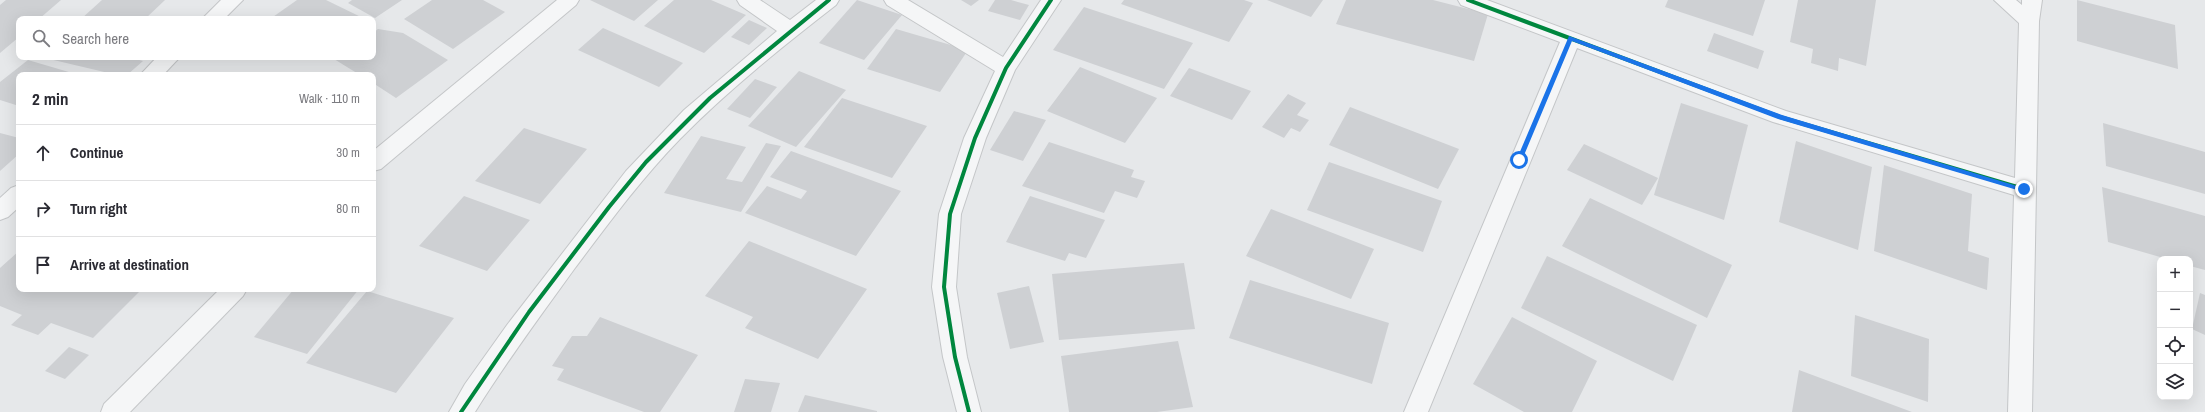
<!DOCTYPE html>
<html lang="en">
<head>
<meta charset="utf-8">
<style>
  body { margin:0; font-family:"Archivo Narrow",sans-serif; background:#f2f2f3; color:#2b2b33 }
  .controls { position:absolute; right:12px; bottom:12px; display:grid; overflow:hidden; border-radius:8px; box-shadow:0 4px 16px #0002 }
  .controls button { width:36px; height:36px; display:grid; place-items:center; padding:0; border:0; border-bottom:1px solid #e1e1e2; background:#fff; color:#2b2b33; font:20px sans-serif }
  .stop { position:absolute; width:12px; height:12px; margin:-9px; border:3px solid #1a73e8; border-radius:50%; background:#fff }
  .stop.end { background:#1a73e8; border-color:#fff; box-shadow:0 1px 4px #0008 }
  .list { margin:0; padding:0; list-style:none }
  h2 { display:flex; justify-content:space-between; align-items:center; height:52px; margin:0; padding:0 16px; font-size:17px }
  h2 small { font-size:13px; font-weight:400; color:#7c7c81 }
  .list li { display:grid; grid-template-columns:26px 1fr auto; gap:12px; align-items:center; box-sizing:border-box; height:56px; padding:0 16px; border-top:1px solid #e1e1e2 }
  .list b { display:block; font-size:15px; white-space:nowrap }
  .list em { font-size:13px; font-style:normal; color:#7c7c81 }
  .icon { flex:none; width:22px; height:22px; fill:none; stroke:currentColor; stroke-width:2; stroke-linecap:round; stroke-linejoin:round }
  .map { position:relative; flex:none; width:2205px; height:412px; overflow:hidden }
  .search { position:absolute; background:#fff; box-shadow:0 4px 16px #0002; left:16px; top:16px; width:360px; height:44px; display:flex; align-items:center; gap:10px; box-sizing:border-box; padding:0 14px; border-radius:8px; color:#7c7c81; font-size:15px }
  .panel { position:absolute; background:#fff; box-shadow:0 4px 16px #0002; left:16px; top:72px; width:360px; height:220px; border-radius:8px }
  .map>svg:first-child { display:block }
  .building { fill:#ced0d3 }
  .lines { fill:none; stroke-linecap:round; stroke-linejoin:round }
  .minor-casing { stroke:#c4c6c8; stroke-width:2 }
  .minor { fill:#f5f6f7; fill-rule:evenodd }
  .cycleway-casing { stroke:#f4f6f9; stroke-width:6 }
  .cycleway { stroke:#00873e; stroke-width:4 }
  .route { fill:#1a73e8 }
</style>
</head>
<body>
<div class="map">
<svg width="2205" height="412" viewBox="0 0 2205 412">
  <rect width="100%" height="100%" fill="#e6e8ea"/>
  <g class="building">
    <path d="M 6,0 L 61,0 L 39,19 L 19,19 L 19,37 L 0,53 L 0,5 Z"/>
    <path d="M 102,0 L 165,0 L 145,19 L 81,19 Z"/>
    <path d="M 297,0 L 326,0 L 365,19 L 270,19 Z"/>
    <path d="M 352,0 L 402,0 L 375,18 L 348,3 Z"/>
    <path d="M 432,0 L 483,0 L 505,12 L 453,49 L 404,19 Z"/>
    <path d="M 590,0 L 658,0 L 634,21 Z"/>
    <path d="M 674,0 L 711,0 L 746,15 L 704,53 L 644,26 Z"/>
    <path d="M 857,0 L 902,15 L 864,60 L 819,43 Z"/>
    <path d="M 961,0 L 979,0 L 971,6 Z"/>
    <path d="M 995,0 L 1011,0 L 1029,5 L 1020,20 L 988,11 Z"/>
    <path d="M 1124,0 L 1244,0 L 1253,3 L 1229,42 L 1121,4 Z"/>
    <path d="M 1267,0 L 1323,0 L 1311,17 Z"/>
    <path d="M 1346,0 L 1433,0 L 1488,14 L 1474,61 L 1336,24 Z"/>
    <path d="M 1668,0 L 1765,0 L 1753,36 L 1665,7 Z"/>
    <path d="M 1798,0 L 1876,0 L 1866,66 L 1839,58 L 1838,71 L 1811,63 L 1813,49 L 1790,42 Z"/>
    <path d="M 2077,0 L 2175,25 L 2178,69 L 2077,41 Z"/>
    <path d="M 1084,7 L 1193,43 L 1164,89 L 1053,50 Z"/>
    <path d="M 749,20 L 767,28 L 749,45 L 731,37 Z"/>
    <path d="M 603,28 L 683,63 L 659,87 L 578,50 Z"/>
    <path d="M 378,29 L 403,33 L 448,60 L 396,98 L 373,83 L 373,75 L 360,75 L 334,59 L 338,57 L 373,57 L 373,33 Z"/>
    <path d="M 896,29 L 968,50 L 940,92 L 867,69 Z"/>
    <path d="M 1714,33 L 1764,51 L 1758,69 L 1707,51 Z"/>
    <path d="M 128,57 L 143,61 L 127,75 L 117,75 L 45,58 Z"/>
    <path d="M 28,60 L 79,75 L 19,75 L 19,106 L 0,100 L 0,82 Z"/>
    <path d="M 1080,67 L 1157,98 L 1125,143 L 1047,111 Z"/>
    <path d="M 1189,68 L 1251,91 L 1232,120 L 1170,96 Z"/>
    <path d="M 799,71 L 846,90 L 796,147 L 748,126 Z"/>
    <path d="M 755,79 L 777,87 L 750,118 L 727,109 Z"/>
    <path d="M 1288,94 L 1306,103 L 1297,115 L 1309,120 L 1300,132 L 1291,128 L 1284,138 L 1262,127 Z"/>
    <path d="M 842,98 L 927,126 L 892,178 L 804,147 Z"/>
    <path d="M 1681,103 L 1748,125 L 1724,220 L 1654,195 Z"/>
    <path d="M 1350,107 L 1459,149 L 1438,189 L 1329,145 Z"/>
    <path d="M 1014,111 L 1046,120 L 1023,161 L 990,150 Z"/>
    <path d="M 2103,123 L 2205,152 L 2205,194 L 2106,166 Z"/>
    <path d="M 524,128 L 587,149 L 540,204 L 475,181 Z"/>
    <path d="M 0,133 L 19,138 L 19,154 L 0,171 Z"/>
    <path d="M 701,136 L 746,147 L 726,179 L 742,182 L 766,143 L 781,146 L 741,212 L 664,193 Z"/>
    <path d="M 1796,141 L 1872,167 L 1858,250 L 1779,222 Z"/>
    <path d="M 1049,142 L 1134,170 L 1131,177 L 1145,181 L 1137,198 L 1115,191 L 1104,213 L 1022,186 Z"/>
    <path d="M 1584,144 L 1658,178 L 1642,205 L 1567,170 Z"/>
    <path d="M 791,151 L 901,191 L 856,256 L 745,213 L 767,186 L 801,199 L 807,191 L 770,177 Z"/>
    <path d="M 1329,162 L 1442,201 L 1423,252 L 1307,210 Z"/>
    <path d="M 1884,165 L 1972,194 L 1968,251 L 1989,258 L 1987,290 L 1874,251 Z"/>
    <path d="M 2102,187 L 2205,216 L 2205,270 L 2190,266 L 2190,259 L 2167,259 L 2108,242 Z"/>
    <path d="M 464,196 L 530,220 L 487,271 L 419,246 Z"/>
    <path d="M 1030,196 L 1105,220 L 1086,258 L 1069,253 L 1065,261 L 1006,242 Z"/>
    <path d="M 1590,198 L 1732,265 L 1707,318 L 1562,246 Z"/>
    <path d="M 1271,209 L 1374,249 L 1351,299 L 1246,256 Z"/>
    <path d="M 749,241 L 867,289 L 818,359 L 745,328 L 753,317 L 705,296 Z"/>
    <path d="M 19,251 L 19,289 L 142,289 L 93,338 L 51,323 L 38,335 L 11,325 L 22,315 L 0,306 L 0,268 Z"/>
    <path d="M 1547,256 L 1697,325 L 1673,381 L 1521,308 Z"/>
    <path d="M 1184,263 L 1195,329 L 1059,340 L 1052,274 Z"/>
    <path d="M 1250,280 L 1389,323 L 1372,384 L 1229,338 Z"/>
    <path d="M 1029,286 L 1044,342 L 1010,349 L 997,293 Z"/>
    <path d="M 294,289 L 359,289 L 307,354 L 254,337 Z"/>
    <path d="M 367,291 L 454,318 L 396,393 L 306,363 Z"/>
    <path d="M 2200,293 L 2205,295 L 2205,335 L 2192,329 Z"/>
    <path d="M 1855,315 L 1929,339 L 1928,402 L 1851,376 Z"/>
    <path d="M 600,317 L 698,355 L 660,412 L 644,412 L 557,380 L 564,369 L 552,366 L 572,336 L 587,336 Z"/>
    <path d="M 1512,317 L 1597,361 L 1572,412 L 1524,412 L 1473,384 Z"/>
    <path d="M 1178,341 L 1193,407 L 1157,412 L 1069,412 L 1061,356 Z"/>
    <path d="M 69,347 L 89,355 L 65,379 L 45,371 Z"/>
    <path d="M 1799,370 L 1912,412 L 1792,412 Z"/>
    <path d="M 745,379 L 780,383 L 771,412 L 734,412 Z"/>
    <path d="M 805,395 L 877,411 L 877,412 L 798,412 Z"/>
  </g>
  <g class="lines">
    <defs>
      <g id="minor">
        <path d="M 221,0 L 243,0 L 224,19 L 202,19 Z"/>
        <path d="M 557,0 L 579,0 L 576,5 L 381,169 L 373,171 L 373,151 Z"/>
        <path d="M 737,0 L 760,0 L 790,20 L 816,0 L 839,0 L 836,5 C 782,47 728,90 680,139 C 641,179 608,224 575,268 C 541,315 506,362 475,412 L 449,412 L 465,384 L 507,325 L 626,171 L 684,110 L 777,31 L 740,5 Z"/>
        <path d="M 884,0 L 908,0 L 1003,57 L 1041,0 L 1061,0 L 1015,70 L 986,138 L 961,214 L 956,287 L 967,357 L 981,412 L 957,412 L 943,357 L 932,287 L 939,214 L 964,138 L 995,71 L 887,5 Z"/>
        <path d="M 1458,0 L 1487,0 L 1786,111 L 2015,178 L 2019,23 L 1994,0 L 2016,0 L 2022,5 L 2022,0 L 2042,0 L 2039,21 L 2032,412 L 2008,412 L 2014,195 L 1773,122 L 1577,48 L 1428,412 L 1404,412 L 1560,42 L 1461,5 Z"/>
        <path d="M 157,57 L 180,57 L 163,75 L 140,75 Z"/>
        <path d="M 19,185 L 19,207 L 8,217 L 0,220 L 0,198 L 11,188 Z"/>
        <path d="M 220,289 L 247,289 L 243,296 L 130,412 L 101,412 L 104,404 Z"/>
      </g>
    </defs>
    <use href="#minor" class="minor-casing"/>
    <use href="#minor" class="minor"/>
    <defs>
      <g id="cycleway">
        <path d="M 1468,0 L 1780,117 L 2024,189"/>
        <path d="M 461,412 L 529,312 L 609,207 L 646,162 L 710,98 L 829,0"/>
        <path d="M 969,412 L 955,357 L 944,287 L 950,214 L 975,138 L 1006,68 L 1051,0"/>
      </g>
    </defs>
    <use href="#cycleway" class="cycleway-casing"/>
    <use href="#cycleway" class="cycleway"/>
  </g>
  <path class="route" d="M 1569,36 L 1782,115 L 2027,189 L 2024,192 L 1778,119 L 1572,41 L 1522,160 L 1516,161 Z"/>
</svg>
<div class="controls">
<button>+</button>
<button>−</button>
<button><svg class="icon" aria-label="locate" viewBox="0 0 24 24"><circle cx="12" cy="12" r="6"/><path d="M12 2v4M12 18v4M2 12h4M18 12h4"/></svg></button>
<button><svg class="icon" aria-label="layers" viewBox="0 0 24 24"><path d="M12 4l9 5-9 5-9-5zM3 14l9 5 9-5"/></svg></button>
</div>
<div class="stop" style="left:1519px;top:160px"></div>
<div class="stop end" style="left:2024px;top:189px"></div>
<div class="search"><svg class="icon" aria-label="search" viewBox="0 0 24 24"><circle cx="10" cy="10" r="6"/><path d="M15 15l6 6"/></svg>Search here</div>
<section class="panel">
<h2>2 min<small>Walk · 110 m</small></h2>
<ul class="list">
<li><svg class="icon" aria-label="ahead" viewBox="0 0 24 24"><path d="M12 20V5M6 11l6-6 6 6"/></svg><div><b>Continue</b></div><em>30 m</em></li>
<li><svg class="icon" aria-label="right" viewBox="0 0 24 24"><path d="M7 20v-9h11M14 6l5 5-5 5"/></svg><div><b>Turn right</b></div><em>80 m</em></li>
<li><svg class="icon" aria-label="arrive" viewBox="0 0 24 24"><path d="M6 21V4h12l-3 4 3 4H6"/></svg><div><b>Arrive at destination</b></div></li>
</ul>
</section>
</div>
</body>
</html>
